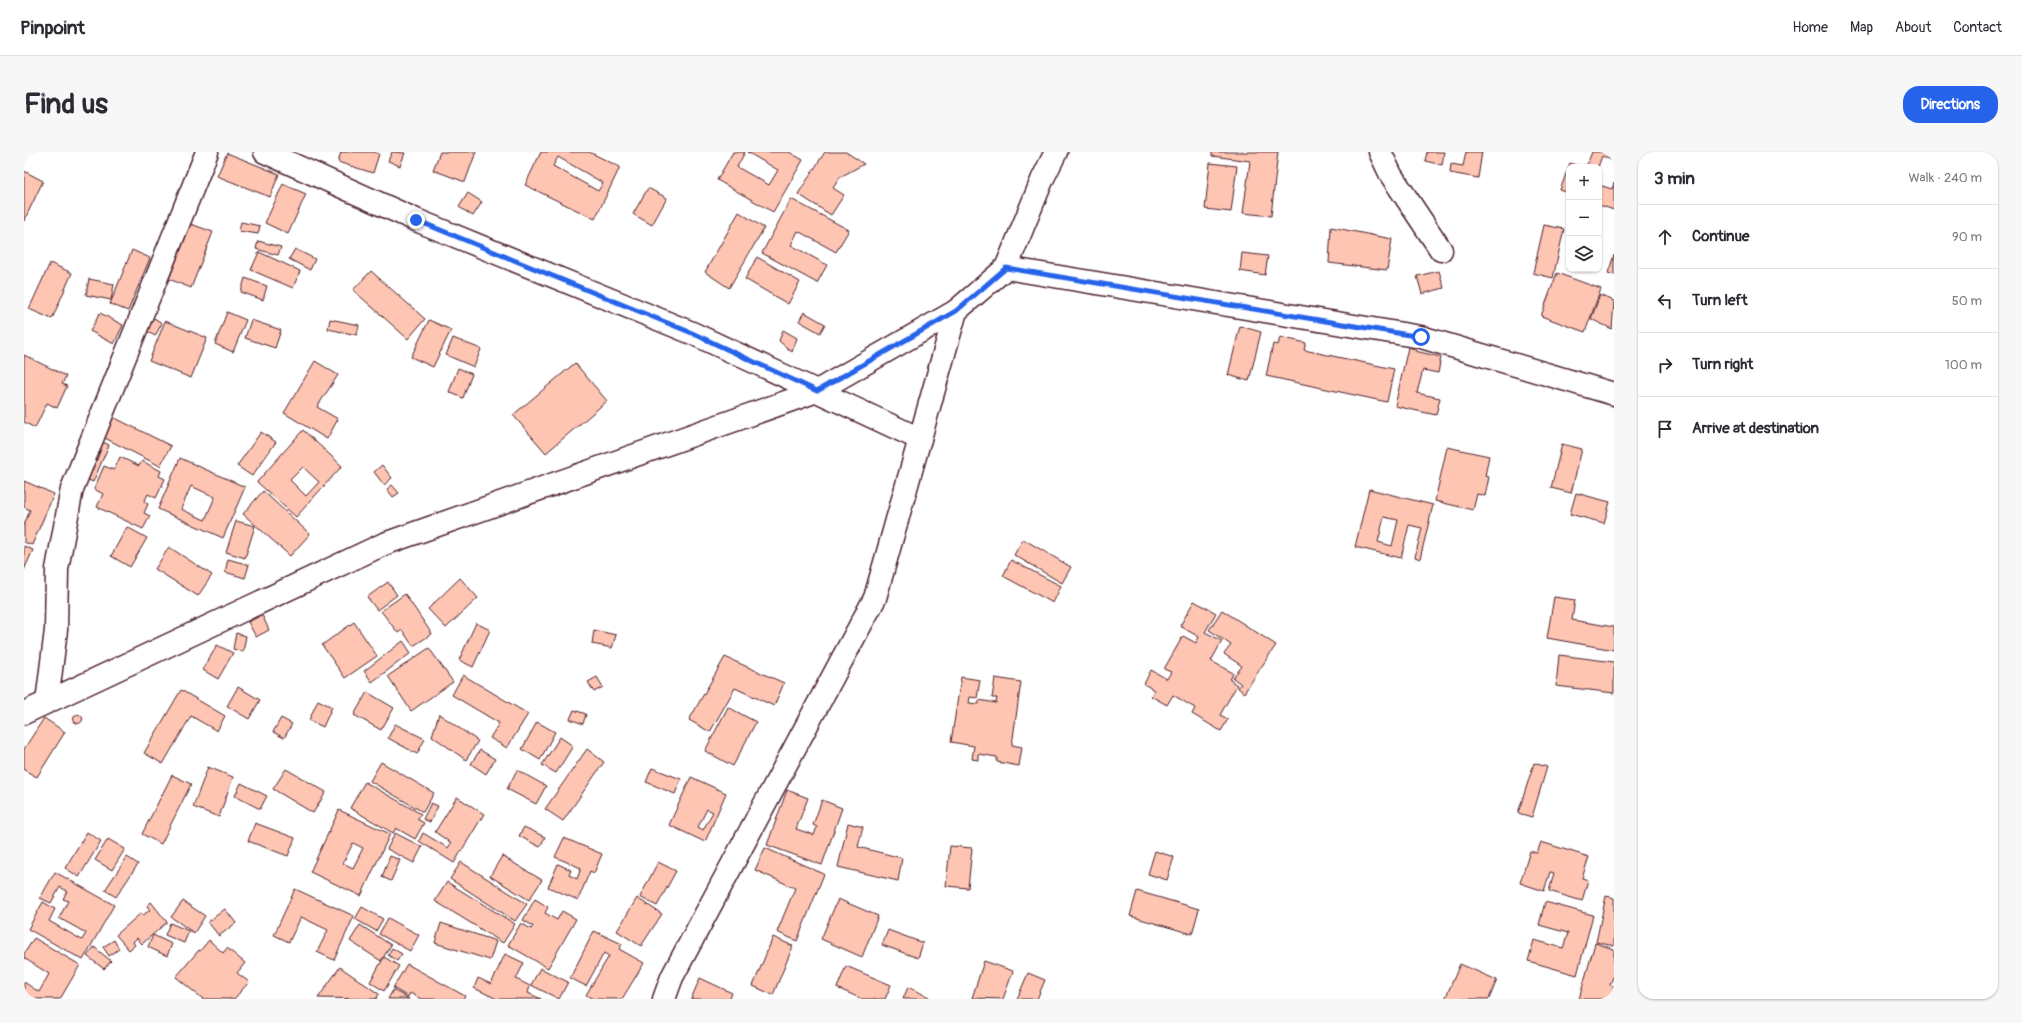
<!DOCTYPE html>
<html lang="en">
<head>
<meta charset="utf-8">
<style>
  body { margin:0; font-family:Pangolin,sans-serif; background:#f7f7f7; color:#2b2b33 }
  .controls { position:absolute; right:12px; top:12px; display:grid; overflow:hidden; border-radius:8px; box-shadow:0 1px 3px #0004 }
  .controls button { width:36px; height:36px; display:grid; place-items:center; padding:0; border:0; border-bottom:1px solid #e1e1e2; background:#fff; color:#2b2b33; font:20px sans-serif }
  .stop { position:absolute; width:12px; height:12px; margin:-9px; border:3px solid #2563eb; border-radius:50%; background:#fff }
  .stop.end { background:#2563eb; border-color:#fff; box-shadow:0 1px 4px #0008 }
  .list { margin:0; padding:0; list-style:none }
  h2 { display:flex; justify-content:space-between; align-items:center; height:52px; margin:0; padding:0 16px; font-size:17px }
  h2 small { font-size:13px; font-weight:400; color:#7c7c81 }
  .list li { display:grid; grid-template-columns:26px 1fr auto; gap:12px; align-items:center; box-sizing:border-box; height:64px; padding:0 16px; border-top:1px solid #e1e1e2 }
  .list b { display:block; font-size:15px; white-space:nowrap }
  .list em { font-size:13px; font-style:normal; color:#7c7c81 }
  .icon { flex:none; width:22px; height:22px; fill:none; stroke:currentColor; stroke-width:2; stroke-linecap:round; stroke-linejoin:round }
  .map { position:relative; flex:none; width:1590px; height:847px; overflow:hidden; border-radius:16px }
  header { display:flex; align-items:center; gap:24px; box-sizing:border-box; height:56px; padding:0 20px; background:#fff; border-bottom:1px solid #e1e1e2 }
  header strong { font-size:19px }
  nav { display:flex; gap:22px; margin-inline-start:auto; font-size:14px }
  .intro { display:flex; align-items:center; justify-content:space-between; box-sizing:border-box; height:96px; padding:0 24px }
  h1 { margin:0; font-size:28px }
  .button { padding:10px 18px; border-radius:16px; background:#2563eb; color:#fff; font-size:14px; font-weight:700 }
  main { display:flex; gap:24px; padding:0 24px }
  aside { flex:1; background:#fff; border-radius:16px; box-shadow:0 1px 3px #0004 }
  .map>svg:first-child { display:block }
  .building { fill:#fdc5b2; stroke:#4a1f2b; fill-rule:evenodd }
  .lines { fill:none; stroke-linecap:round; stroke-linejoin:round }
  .street-casing { stroke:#4a1f2b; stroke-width:25 }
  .street { stroke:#fff; stroke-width:22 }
  .route { stroke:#2563eb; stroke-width:5 }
</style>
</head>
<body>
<header>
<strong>Pinpoint</strong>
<nav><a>Home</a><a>Map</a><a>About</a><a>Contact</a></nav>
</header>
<div class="intro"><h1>Find us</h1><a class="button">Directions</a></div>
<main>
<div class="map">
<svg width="1590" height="847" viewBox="0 0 1590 847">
  <rect width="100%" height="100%" fill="#fff"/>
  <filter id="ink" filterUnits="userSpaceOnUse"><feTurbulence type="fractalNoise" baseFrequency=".025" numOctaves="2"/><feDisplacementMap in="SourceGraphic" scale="8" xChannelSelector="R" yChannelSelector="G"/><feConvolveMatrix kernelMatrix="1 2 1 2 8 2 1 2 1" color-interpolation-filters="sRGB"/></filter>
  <g filter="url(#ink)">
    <g class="building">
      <path d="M 317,0 L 350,0 L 355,2 L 349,21 L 314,10 Z"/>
      <path d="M 368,0 L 381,1 L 376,14 L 364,9 Z"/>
      <path d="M 416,0 L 452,0 L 441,30 L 409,18 Z"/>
      <path d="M 517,0 L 565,0 L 596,15 L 571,67 L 501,33 ZM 534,5 L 579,31 L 574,39 L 529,14 Z"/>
      <path d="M 709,0 L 721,0 L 713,15 L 745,33 L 754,18 L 723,0 L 765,0 L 779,8 L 749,60 L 693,28 Z"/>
      <path d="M 801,0 L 822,0 L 840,12 L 816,25 L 809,36 L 820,43 L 807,63 L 774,42 Z"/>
      <path d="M 1188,0 L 1254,0 L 1247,64 L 1219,61 L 1226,9 L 1188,4 Z"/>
      <path d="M 1403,0 L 1420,0 L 1418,13 L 1401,9 Z"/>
      <path d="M 1442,0 L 1458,0 L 1454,26 L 1426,21 L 1427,12 L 1439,14 Z"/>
      <path d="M 1568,0 L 1590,0 L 1590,9 L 1578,4 L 1574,15 L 1562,15 Z"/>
      <path d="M 203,1 L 255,22 L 246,45 L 193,24 Z"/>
      <path d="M 1186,11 L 1213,14 L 1207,60 L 1181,57 Z"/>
      <path d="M 1546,11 L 1557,15 L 1545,15 L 1545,41 L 1536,38 Z"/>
      <path d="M 0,19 L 19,29 L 0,69 Z"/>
      <path d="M 1590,31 L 1590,58 L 1575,53 L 1575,33 L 1588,37 Z"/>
      <path d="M 259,32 L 282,42 L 264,82 L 241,71 Z"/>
      <path d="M 624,36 L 643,46 L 628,73 L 609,62 Z"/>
      <path d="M 444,41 L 458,50 L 449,64 L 435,55 Z"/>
      <path d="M 767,47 L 825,78 L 812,100 L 774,79 L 767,93 L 803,113 L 793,131 L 738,101 Z"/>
      <path d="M 715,60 L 740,76 L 705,136 L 681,120 Z"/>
      <path d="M 217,70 L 236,74 L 234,82 L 215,79 Z"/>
      <path d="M 167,72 L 189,80 L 167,136 L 145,127 Z"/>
      <path d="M 1520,73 L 1540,77 L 1529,126 L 1509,121 Z"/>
      <path d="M 1307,75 L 1368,87 L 1363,118 L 1305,111 Z"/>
      <path d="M 234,89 L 257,95 L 254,103 L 232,97 Z"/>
      <path d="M 271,97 L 291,107 L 286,118 L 265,107 Z"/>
      <path d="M 108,98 L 126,106 L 104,159 L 86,152 Z"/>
      <path d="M 235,100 L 276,119 L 269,136 L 227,118 Z"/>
      <path d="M 1218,101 L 1244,104 L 1241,123 L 1216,119 Z"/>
      <path d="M 1590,103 L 1590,123 L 1584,121 Z"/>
      <path d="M 733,105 L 776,130 L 764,152 L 721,127 Z"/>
      <path d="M 26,111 L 48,121 L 28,167 L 5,157 Z"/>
      <path d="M 347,119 L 401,167 L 384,187 L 329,138 Z"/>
      <path d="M 1415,119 L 1420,136 L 1398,142 L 1393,124 Z"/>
      <path d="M 1533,121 L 1577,137 L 1561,180 L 1517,164 Z"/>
      <path d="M 221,126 L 243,134 L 239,148 L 217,140 Z"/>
      <path d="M 65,127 L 90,132 L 87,148 L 62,143 Z"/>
      <path d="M 1576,143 L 1590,149 L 1588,177 L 1567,167 Z"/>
      <path d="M 203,160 L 222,168 L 209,200 L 191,192 Z"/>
      <path d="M 780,160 L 801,172 L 796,181 L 775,169 Z"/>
      <path d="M 76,161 L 99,173 L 90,192 L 66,179 Z"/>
      <path d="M 125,163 L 138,171 L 131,184 L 117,176 Z"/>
      <path d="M 306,167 L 335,173 L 333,183 L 304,177 Z"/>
      <path d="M 227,168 L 257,178 L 251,196 L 221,186 Z"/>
      <path d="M 405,168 L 427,178 L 409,215 L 387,205 Z"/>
      <path d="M 141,169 L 183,186 L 167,226 L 125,209 Z"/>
      <path d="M 1216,174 L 1237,180 L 1225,229 L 1204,223 Z"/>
      <path d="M 759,178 L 773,186 L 768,200 L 755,189 Z"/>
      <path d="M 1256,185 L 1282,191 L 1280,198 L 1370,217 L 1363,250 L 1242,224 L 1249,192 L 1254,193 Z"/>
      <path d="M 429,186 L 457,197 L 450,215 L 422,203 Z"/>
      <path d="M 1384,195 L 1392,197 L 1391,199 L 1417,205 L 1414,221 L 1399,218 L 1393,241 L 1416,246 L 1412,263 L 1371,254 Z"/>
      <path d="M 0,203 L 42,224 L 38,232 L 43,234 L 33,256 L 23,251 L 11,276 L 0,270 Z"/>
      <path d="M 291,209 L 314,223 L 293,255 L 314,267 L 303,287 L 260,261 Z"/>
      <path d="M 551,211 L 583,249 L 522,301 L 489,263 Z"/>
      <path d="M 434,216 L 448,222 L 439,246 L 425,240 Z"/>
      <path d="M 85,263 L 147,294 L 136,314 L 75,283 Z"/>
      <path d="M 279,278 L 318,314 L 272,365 L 233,330 ZM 279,315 L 295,330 L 282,344 L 266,328 Z"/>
      <path d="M 237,280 L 252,290 L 228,324 L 213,314 Z"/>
      <path d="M 72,287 L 85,293 L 69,330 L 57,325 Z"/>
      <path d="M 1538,292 L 1558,297 L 1547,341 L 1527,336 Z"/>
      <path d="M 1423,295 L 1465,304 L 1461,324 L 1465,325 L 1461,344 L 1453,342 L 1449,358 L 1411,349 Z"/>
      <path d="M 96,305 L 115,314 L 118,309 L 137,319 L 135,324 L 141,327 L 132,346 L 124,342 L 120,350 L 124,352 L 120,361 L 126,364 L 119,377 L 73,355 L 79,342 L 70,337 L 80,314 L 90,318 Z"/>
      <path d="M 156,306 L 221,335 L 199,386 L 134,357 ZM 167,334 L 191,345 L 181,368 L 157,357 Z"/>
      <path d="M 358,313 L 368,326 L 360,333 L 350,320 Z"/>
      <path d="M 0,329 L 30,342 L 8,393 L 0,390 L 0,373 L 6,358 L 0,355 Z"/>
      <path d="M 368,333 L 375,341 L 369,345 L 363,337 Z"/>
      <path d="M 1345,337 L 1409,353 L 1396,407 L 1391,405 L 1398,376 L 1385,373 L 1377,406 L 1331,395 ZM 1360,365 L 1374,368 L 1368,394 L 1354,390 Z"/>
      <path d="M 239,339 L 286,382 L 266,404 L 219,362 Z"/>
      <path d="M 1552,341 L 1586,350 L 1580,371 L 1546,362 Z"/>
      <path d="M 212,369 L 231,374 L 221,406 L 202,400 Z"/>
      <path d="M 103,375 L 123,386 L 106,415 L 87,404 Z"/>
      <path d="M 999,387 L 1047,415 L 1038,431 L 990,403 Z"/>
      <path d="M 0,394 L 9,398 L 0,418 Z"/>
      <path d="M 145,395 L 188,423 L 174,444 L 131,417 Z"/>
      <path d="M 204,407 L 225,413 L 221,426 L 201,420 Z"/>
      <path d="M 987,408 L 1037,434 L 1029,451 L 979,424 Z"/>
      <path d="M 436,426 L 454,446 L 422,476 L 404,457 Z"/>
      <path d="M 364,430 L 373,443 L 353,458 L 343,445 Z"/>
      <path d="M 381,442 L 408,482 L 389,494 L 378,478 L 374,481 L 357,459 Z"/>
      <path d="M 1530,445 L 1551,448 L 1548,468 L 1590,475 L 1590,498 L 1523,486 Z"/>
      <path d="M 1170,449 L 1192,461 L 1181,480 L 1198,489 L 1187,509 L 1209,521 L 1206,528 L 1213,533 L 1196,563 L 1204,567 L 1197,579 L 1168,562 L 1171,556 L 1149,543 L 1143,553 L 1127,544 L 1130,538 L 1120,532 L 1127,518 L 1143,527 L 1147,520 L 1140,517 L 1159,484 L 1172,491 L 1175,485 L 1156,474 Z"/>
      <path d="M 1198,458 L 1252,493 L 1220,541 L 1214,536 L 1217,532 L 1209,526 L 1218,514 L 1200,502 L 1207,493 L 1185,478 Z"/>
      <path d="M 238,463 L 245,478 L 232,485 L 224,470 Z"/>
      <path d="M 330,470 L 353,504 L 321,526 L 298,493 Z"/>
      <path d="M 452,471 L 466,478 L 449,515 L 435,508 Z"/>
      <path d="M 570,478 L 592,483 L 588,496 L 568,492 Z"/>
      <path d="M 212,481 L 222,484 L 219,500 L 209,497 Z"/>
      <path d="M 379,489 L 387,501 L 348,530 L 340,519 Z"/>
      <path d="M 193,493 L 209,501 L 194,527 L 179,518 Z"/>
      <path d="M 405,496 L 429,530 L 387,559 L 364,524 Z"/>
      <path d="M 1535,503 L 1590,510 L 1590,541 L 1532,534 Z"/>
      <path d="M 701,505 L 760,531 L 750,554 L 711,536 L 686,580 L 665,568 Z"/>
      <path d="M 439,523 L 504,562 L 483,596 L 466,586 L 475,571 L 428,543 Z"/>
      <path d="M 573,525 L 579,535 L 570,540 L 564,530 Z"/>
      <path d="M 937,525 L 956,528 L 953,546 L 946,545 L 945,551 L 955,552 L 955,548 L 972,551 L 973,546 L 968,546 L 971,526 L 997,530 L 988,593 L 998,595 L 995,614 L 973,610 L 973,605 L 954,602 L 954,608 L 948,607 L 950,594 L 927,590 Z"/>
      <path d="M 214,535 L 236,548 L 225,567 L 203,554 Z"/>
      <path d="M 157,538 L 201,564 L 193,579 L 167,564 L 139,612 L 120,601 Z"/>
      <path d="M 343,540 L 370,556 L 357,578 L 330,563 Z"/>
      <path d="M 294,548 L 308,555 L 299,575 L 285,568 Z"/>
      <path d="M 704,555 L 732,570 L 709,614 L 681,599 Z"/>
      <path d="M 550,558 L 562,562 L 559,572 L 546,567 Z"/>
      <path d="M 415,562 L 454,589 L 442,608 L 408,584 Z"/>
      <circle cx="54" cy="567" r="4.5"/>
      <path d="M 20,566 L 41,580 L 13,625 L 0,618 L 0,597 Z"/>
      <path d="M 257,566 L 268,572 L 260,586 L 249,580 Z"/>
      <path d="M 513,570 L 531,580 L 516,608 L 498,597 Z"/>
      <path d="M 371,572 L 401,587 L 393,602 L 364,586 Z"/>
      <path d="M 536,585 L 549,594 L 532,621 L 518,613 Z"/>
      <path d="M 563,597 L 580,610 L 539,669 L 521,657 Z"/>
      <path d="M 456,598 L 471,607 L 462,622 L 447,612 Z"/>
      <path d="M 357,610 L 410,641 L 399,660 L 346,629 Z"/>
      <path d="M 1510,611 L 1523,615 L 1508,665 L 1494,661 Z"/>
      <path d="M 184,615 L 209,625 L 195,665 L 169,655 Z"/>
      <path d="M 628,616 L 657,627 L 651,642 L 622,630 Z"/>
      <path d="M 262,617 L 302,640 L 289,661 L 249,637 Z"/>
      <path d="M 493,618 L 522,634 L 512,652 L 483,637 Z"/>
      <path d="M 148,623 L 167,632 L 137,692 L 118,682 Z"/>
      <path d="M 667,625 L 702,641 L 681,690 L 645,673 ZM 683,657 L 689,660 L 679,678 L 674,675 Z"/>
      <path d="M 341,630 L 397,662 L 393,667 L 400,671 L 391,687 L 372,676 L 369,681 L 326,656 Z"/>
      <path d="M 217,631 L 243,644 L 236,657 L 211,644 Z"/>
      <path d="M 763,638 L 784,646 L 772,677 L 790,683 L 793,675 L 789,673 L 798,648 L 818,656 L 798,713 L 743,693 Z"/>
      <path d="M 433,645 L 460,662 L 430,711 L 395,689 L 399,681 L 424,696 L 427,691 L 411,680 Z"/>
      <path d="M 407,651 L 414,654 L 406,670 L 399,667 Z"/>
      <path d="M 315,658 L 366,682 L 337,744 L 286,720 ZM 329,691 L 339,696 L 329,716 L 319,711 Z"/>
      <path d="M 231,671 L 271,686 L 264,704 L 224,689 Z"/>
      <path d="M 824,671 L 839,675 L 834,695 L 878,706 L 874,729 L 814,715 Z"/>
      <path d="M 500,675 L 521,685 L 516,695 L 495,684 Z"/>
      <path d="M 63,680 L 77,689 L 55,725 L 41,716 Z"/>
      <path d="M 371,681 L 398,695 L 390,711 L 363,697 Z"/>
      <path d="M 540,686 L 578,702 L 570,721 L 566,719 L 554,748 L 524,735 L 534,712 L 547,718 L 545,723 L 553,727 L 557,716 L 531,705 Z"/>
      <path d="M 84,687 L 101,697 L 88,718 L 71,708 Z"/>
      <path d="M 1517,690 L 1565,705 L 1558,726 L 1564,728 L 1558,749 L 1525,739 L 1530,721 L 1526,720 L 1520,739 L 1496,731 L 1506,699 L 1513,701 Z"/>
      <path d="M 926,694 L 948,696 L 944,736 L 922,734 Z"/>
      <path d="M 741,696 L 800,722 L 773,789 L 753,780 L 771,736 L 731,718 Z"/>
      <path d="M 1131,699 L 1150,705 L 1143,728 L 1124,722 Z"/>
      <path d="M 366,704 L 376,708 L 367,729 L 358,725 Z"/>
      <path d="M 478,704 L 518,728 L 505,748 L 466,724 Z"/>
      <path d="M 103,705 L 114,712 L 92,745 L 81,738 Z"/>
      <path d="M 437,710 L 503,752 L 491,769 L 426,727 Z"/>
      <path d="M 634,710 L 652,719 L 633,754 L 616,745 Z"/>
      <path d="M 31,720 L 90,753 L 59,808 L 4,777 L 19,750 L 31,757 L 25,769 L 58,788 L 62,781 L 35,766 L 44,749 L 39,747 L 43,739 L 36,735 L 27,751 L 16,746 Z"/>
      <path d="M 423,730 L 491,772 L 479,791 L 411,749 Z"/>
      <path d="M 271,737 L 330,764 L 310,808 L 293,800 L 304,778 L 277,765 L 265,790 L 250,783 Z"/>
      <path d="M 1113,739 L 1175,757 L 1168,782 L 1106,764 Z"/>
      <path d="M 1582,744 L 1590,746 L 1590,794 L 1572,790 Z"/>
      <path d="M 613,746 L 638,762 L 617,794 L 593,779 Z"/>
      <path d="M 511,747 L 524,755 L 521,761 L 533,768 L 538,759 L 552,767 L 524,816 L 484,793 L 497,771 L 507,777 L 509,774 L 499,768 Z"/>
      <path d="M 814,747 L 854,764 L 838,805 L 797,787 Z"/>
      <path d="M 159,749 L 181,764 L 170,781 L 147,765 Z"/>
      <path d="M 127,750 L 143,770 L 118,792 L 113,786 L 109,790 L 111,793 L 105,798 L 92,783 L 117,761 L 119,763 L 126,758 L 123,754 Z"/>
      <path d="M 1521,750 L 1569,763 L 1553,823 L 1504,809 L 1510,788 L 1539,796 L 1544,781 L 1515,773 Z"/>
      <path d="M 338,755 L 359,767 L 352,779 L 331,767 Z"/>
      <path d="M 201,757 L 212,771 L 195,784 L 184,770 Z"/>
      <path d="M 364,766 L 395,783 L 386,799 L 355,782 Z"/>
      <path d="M 146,771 L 165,779 L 160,791 L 141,783 Z"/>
      <path d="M 417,771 L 472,789 L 466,808 L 411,791 Z"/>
      <path d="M 336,773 L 367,793 L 357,809 L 326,789 Z"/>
      <path d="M 864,778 L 899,791 L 894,806 L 858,793 Z"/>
      <path d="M 570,779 L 598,792 L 595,797 L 620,811 L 598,847 L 569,847 L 562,843 L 585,804 L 580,801 L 562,834 L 546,826 Z"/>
      <path d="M 129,783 L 148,792 L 143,804 L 124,795 Z"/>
      <path d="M 749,785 L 769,794 L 749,843 L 729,834 Z"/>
      <path d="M 10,786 L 56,813 L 36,847 L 0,847 L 0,830 L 15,840 L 25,822 L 0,806 L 0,802 Z"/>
      <path d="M 90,788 L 95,797 L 85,804 L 79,795 Z"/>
      <path d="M 185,788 L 199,801 L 203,796 L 221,811 L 213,821 L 225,830 L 210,847 L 179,847 L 152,825 L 175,798 L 176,799 Z"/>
      <path d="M 1571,791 L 1590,797 L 1590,822 L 1586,833 L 1590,834 L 1590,847 L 1555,847 Z"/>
      <path d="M 70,795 L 87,809 L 80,817 L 63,804 Z"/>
      <path d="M 368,796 L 378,802 L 373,809 L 364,803 Z"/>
      <path d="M 481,802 L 500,811 L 492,827 L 506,834 L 504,841 L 517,847 L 473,847 L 450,836 L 454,826 L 467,832 Z"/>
      <path d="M 360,805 L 375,814 L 360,839 L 346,830 Z"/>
      <path d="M 960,809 L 989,819 L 979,847 L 948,846 Z"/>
      <path d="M 383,812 L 441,844 L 439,847 L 397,847 L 386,841 L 384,845 L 369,836 Z"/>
      <path d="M 1436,812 L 1473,828 L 1465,847 L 1421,847 Z"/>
      <path d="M 822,814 L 867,833 L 861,847 L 838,847 L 813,836 Z"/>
      <path d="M 316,815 L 355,842 L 352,847 L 294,846 Z"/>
      <path d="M 516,816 L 544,830 L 535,847 L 507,833 Z"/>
      <path d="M 1004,821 L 1021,828 L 1013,847 L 993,847 Z"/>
      <path d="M 676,826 L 708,841 L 705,847 L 667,847 Z"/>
      <path d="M 884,835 L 905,845 L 904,847 L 879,847 Z"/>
      <path d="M 369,838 L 385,847 L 364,847 Z"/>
    </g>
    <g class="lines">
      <defs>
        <g id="street">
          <path d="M 241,0 L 392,68 L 668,181 L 896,287"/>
          <path d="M 1356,0 L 1367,23 L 1417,98"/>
          <path d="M 982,116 L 1019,26 L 1032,0"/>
          <path d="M 23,550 L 32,478 L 33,417 L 48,337 L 183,0"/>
          <path d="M 0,561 L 360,392 L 793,239 L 932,159"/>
          <path d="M 640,847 L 648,825 L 851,446 L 932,159 L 982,116 L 1397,185 L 1590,242"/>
        </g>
      </defs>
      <use href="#street" class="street-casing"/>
      <use href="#street" class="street"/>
    </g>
  </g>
  <g class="lines" filter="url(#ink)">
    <path class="route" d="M 392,68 L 668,181 L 793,239 L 932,159 L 982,116 L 1397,185"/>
  </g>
</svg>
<div class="controls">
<button>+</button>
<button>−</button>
<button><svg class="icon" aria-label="layers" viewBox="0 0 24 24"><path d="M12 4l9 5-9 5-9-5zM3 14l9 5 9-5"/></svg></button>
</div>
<div class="stop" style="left:1397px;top:185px"></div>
<div class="stop end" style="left:392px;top:68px"></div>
</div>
<aside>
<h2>3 min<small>Walk · 240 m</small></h2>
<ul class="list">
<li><svg class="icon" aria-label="ahead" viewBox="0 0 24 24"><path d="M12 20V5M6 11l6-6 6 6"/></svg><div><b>Continue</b></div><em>90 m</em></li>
<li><svg class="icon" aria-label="left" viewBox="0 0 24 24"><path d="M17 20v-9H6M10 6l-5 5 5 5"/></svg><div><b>Turn left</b></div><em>50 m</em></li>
<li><svg class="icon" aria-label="right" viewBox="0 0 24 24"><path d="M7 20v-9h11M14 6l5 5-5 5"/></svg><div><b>Turn right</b></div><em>100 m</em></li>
<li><svg class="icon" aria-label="arrive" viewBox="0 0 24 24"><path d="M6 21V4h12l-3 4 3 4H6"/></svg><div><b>Arrive at destination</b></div></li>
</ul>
</aside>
</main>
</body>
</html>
